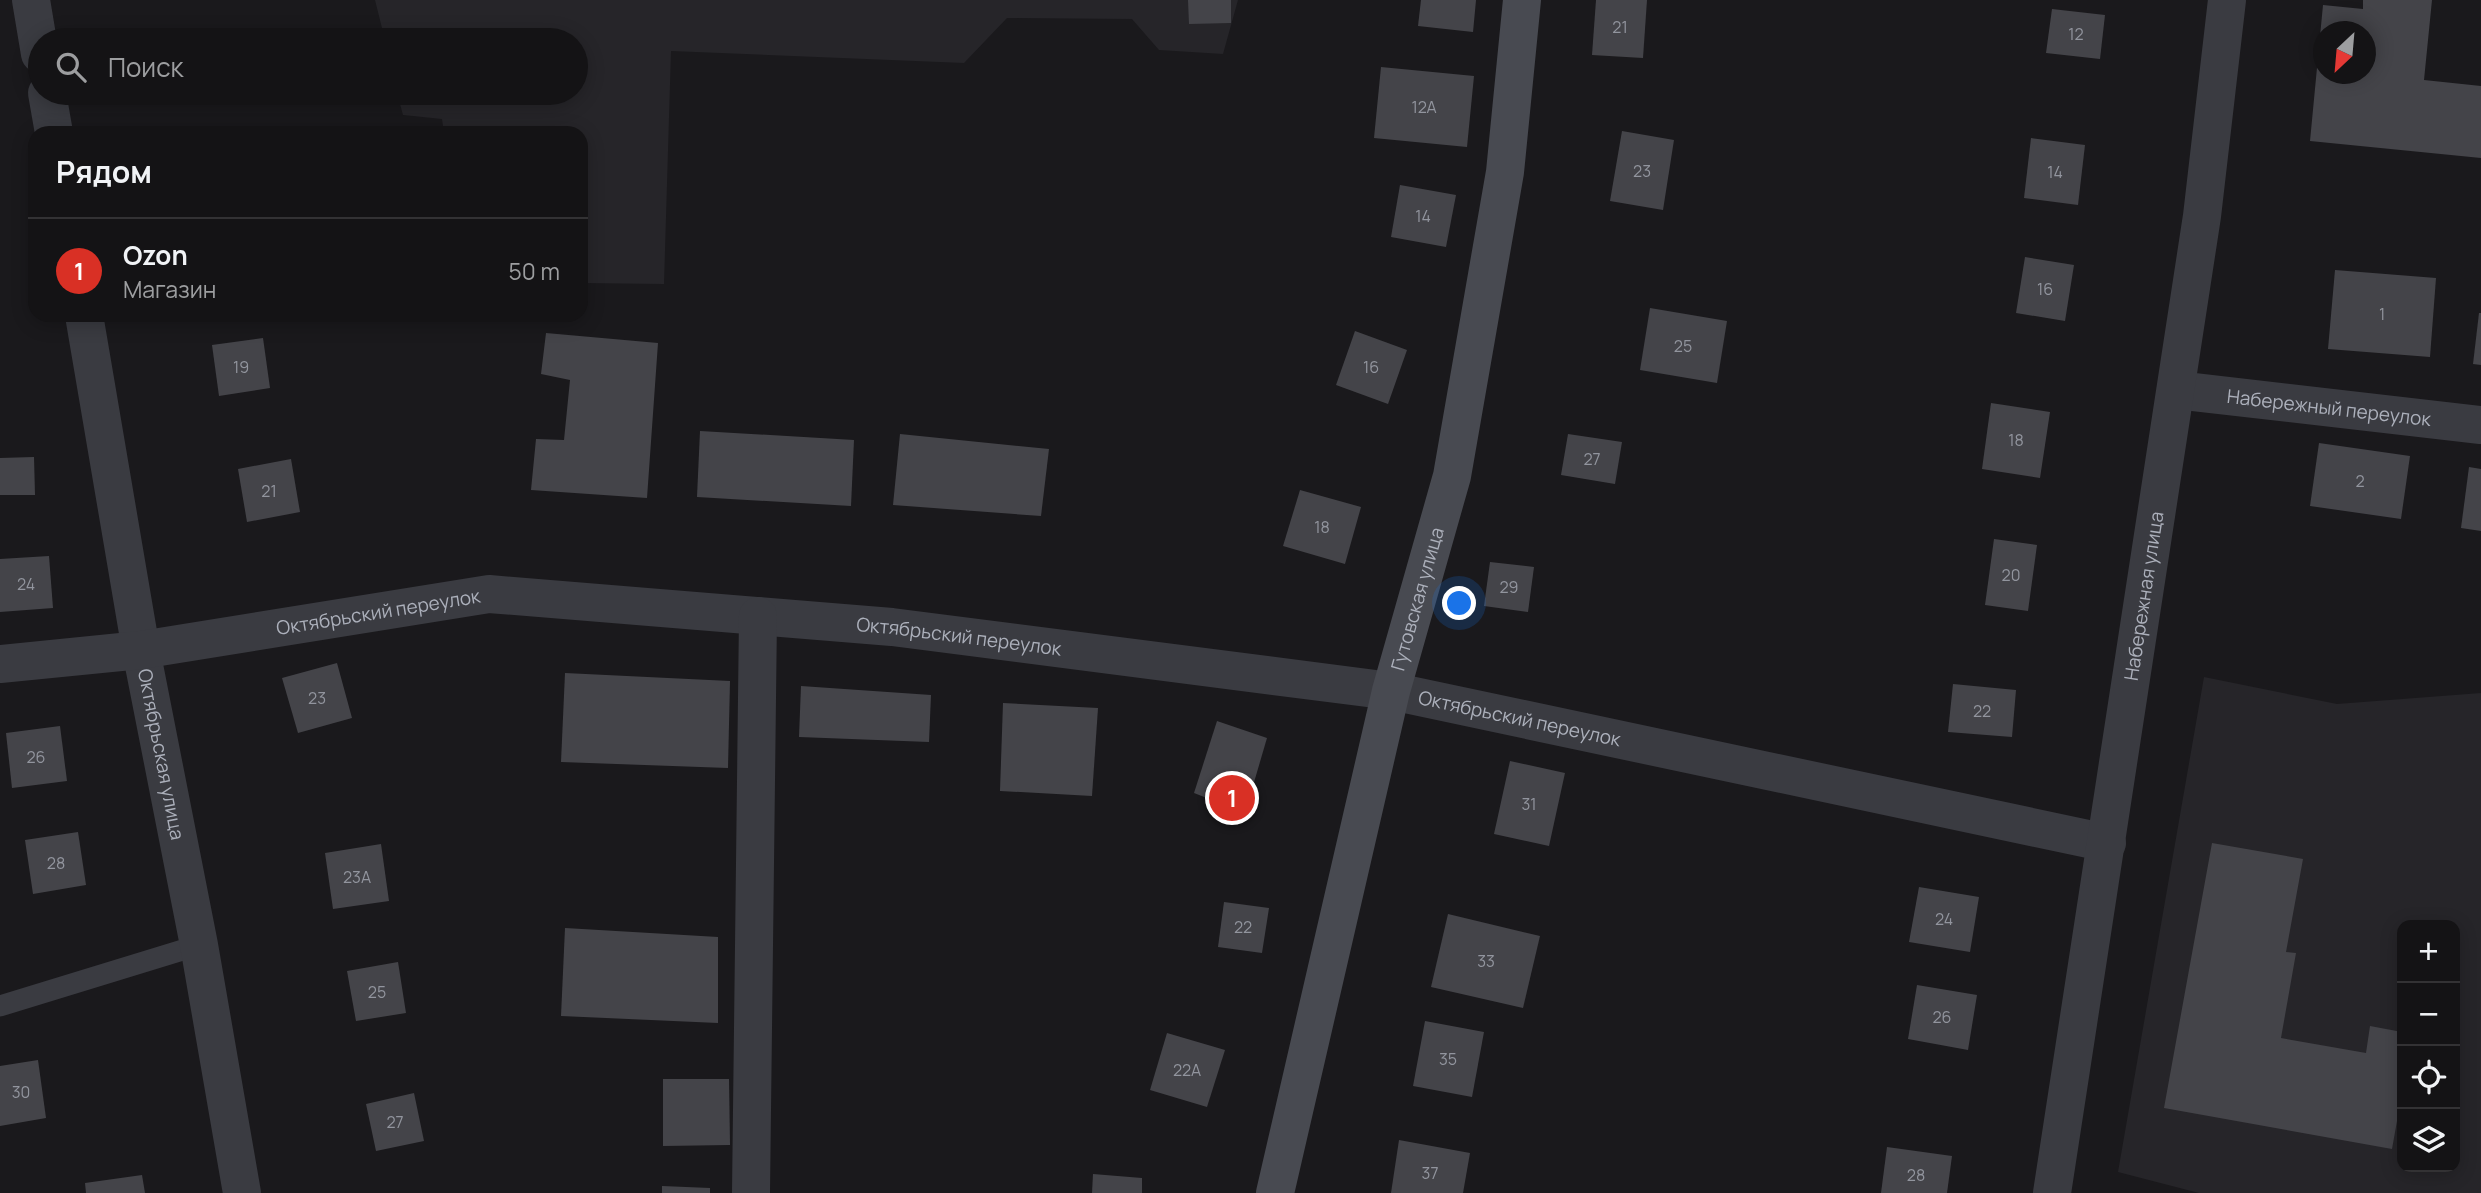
<!DOCTYPE html>
<html lang="ru">
<head>
<meta charset="utf-8">
<style>
  body { margin:0; font-family:Manrope,sans-serif; background:#1d1c1e; color:#f1f3f6 }
  .controls { position:absolute; right:21px; bottom:21px; display:grid; overflow:hidden; border-radius:14px; box-shadow:0 4px 18px #0003 }
  .controls button { width:63px; height:63px; display:grid; place-items:center; padding:0; border:0; border-bottom:2px solid #333234; background:#141315; color:#f1f3f6; font:35px sans-serif }
  .compass { position:absolute; left:2313px; top:21px; width:63px; height:63px; border-radius:50%; background:#141315; box-shadow:0 4px 18px #0003; rotate:206deg }
  .you { position:absolute; left:1460px; top:604px; width:24px; height:24px; margin:-18px; border:5px solid #fff; border-radius:50%; background:#1a73e8; box-shadow:0 0 0 10px #1a73e833 }
  .badge { display:grid; place-items:center; width:46px; height:46px; border-radius:50%; background:#d93025; color:#fff; font-size:23px; font-weight:700 }
  .pin { position:absolute; translate:-50% -50%; border:4px solid #fff; box-shadow:0 2px 7px #0006 }
  .list { margin:0; padding:0; list-style:none }
  h2 { display:flex; justify-content:space-between; align-items:center; height:91px; margin:0; padding:0 28px; font-size:30px }
  h2 small { font-size:23px; font-weight:400; color:#9d9ea0 }
  .list li { display:grid; grid-template-columns:46px 1fr auto; gap:21px; align-items:center; box-sizing:border-box; height:105px; padding:0 28px; border-top:2px solid #333234 }
  .list b { display:block; font-size:26px; white-space:nowrap }
  .list p { margin:0; font-size:23px; white-space:nowrap; color:#9d9ea0 }
  .list em { font-size:23px; font-style:normal; color:#9d9ea0 }
  .icon { flex:none; width:38px; height:38px; fill:none; stroke:currentColor; stroke-width:2; stroke-linecap:round; stroke-linejoin:round }
  .map { position:relative; flex:none; width:2481px; height:1193px; overflow:hidden }
  .search { position:absolute; background:#141315; box-shadow:0 4px 18px #0003; left:28px; top:28px; width:560px; height:77px; display:flex; align-items:center; gap:18px; box-sizing:border-box; padding:0 24px; border-radius:38px; color:#9d9ea0; font-size:26px }
  .panel { position:absolute; background:#141315; box-shadow:0 4px 18px #0003; left:28px; top:126px; width:560px; height:196px; border-radius:21px }
  .map>svg:first-child { display:block }
  .built { fill:#262529; fill-rule:evenodd }
  .building { fill:#444449; fill-rule:evenodd }
  .lines { fill:none; stroke-linecap:round; stroke-linejoin:round }
  .lane { stroke:#3a3b41; stroke-width:21 }
  .street { stroke:#3a3b41; stroke-width:38 }
  .secondary { stroke:#484a51; stroke-width:38 }
  .labels { text-anchor:middle; stroke-width:6; stroke-linejoin:round; paint-order:stroke }
  .number-label { font-size:16px; fill:#92959e }
  .street-label { font-size:19px; fill:#acb0bb; stroke:#141417 }
</style>
</head>
<body>
<div class="map">
<svg width="2481" height="1193" viewBox="0 0 2481 1193">
  <rect width="100%" height="100%" fill="#1a191c"/>
  <g class="built">
    <path d="M 375,0 L 1238,0 L 1223,54 L 1159,50 L 1132,19 L 1007,18 L 964,63 L 671,51 L 664,284 L 581,283 L 581,133 L 444,133 L 442,119 L 403,115 L 397,93 L 576,93 L 576,40 L 385,40 Z"/>
    <path d="M 2204,677 L 2337,704 L 2481,693 L 2481,1193 L 2199,1193 L 2118,1172 ZM 2402,925 L 2455,925 L 2455,1167 L 2402,1167 Z"/>
  </g>
  <g class="building">
    <path d="M 1188,0 L 1231,0 L 1231,23 L 1189,24 Z"/>
    <path d="M 1421,0 L 1476,0 L 1473,32 L 1418,26 Z"/>
    <path d="M 1596,0 L 1647,0 L 1643,58 L 1592,55 Z"/>
    <path d="M 2363,0 L 2432,0 L 2424,80 L 2481,86 L 2481,158 L 2310,141 L 2323,5 L 2363,9 ZM 2324,32 L 2366,32 L 2366,74 L 2324,74 Z"/>
    <path d="M 2052,9 L 2105,15 L 2100,59 L 2046,53 Z"/>
    <path d="M 1381,67 L 1474,76 L 1467,147 L 1374,138 Z"/>
    <path d="M 171,93 L 226,93 L 226,94 L 172,103 Z"/>
    <path d="M 1622,131 L 1674,140 L 1663,210 L 1610,201 Z"/>
    <path d="M 2031,138 L 2085,145 L 2078,205 L 2024,198 Z"/>
    <path d="M 1400,185 L 1456,195 L 1446,247 L 1391,237 Z"/>
    <path d="M 2025,257 L 2074,265 L 2065,321 L 2016,313 Z"/>
    <path d="M 2335,270 L 2436,278 L 2430,357 L 2328,349 Z"/>
    <path d="M 1650,308 L 1727,321 L 1717,383 L 1640,370 Z"/>
    <path d="M 2479,313 L 2481,313 L 2481,365 L 2473,364 Z"/>
    <path d="M 1355,331 L 1407,350 L 1388,404 L 1336,385 Z"/>
    <path d="M 546,333 L 658,343 L 647,498 L 531,490 L 536,439 L 564,440 L 570,380 L 541,374 Z"/>
    <path d="M 263,338 L 270,388 L 219,396 L 212,345 Z"/>
    <path d="M 1991,403 L 2050,412 L 2040,478 L 1982,469 Z"/>
    <path d="M 700,431 L 854,440 L 851,506 L 697,497 Z"/>
    <path d="M 900,434 L 1049,449 L 1041,516 L 893,505 Z"/>
    <path d="M 1568,434 L 1622,442 L 1615,484 L 1561,475 Z"/>
    <path d="M 2319,443 L 2410,456 L 2401,519 L 2310,506 Z"/>
    <path d="M 34,457 L 35,495 L 0,495 L 0,458 Z"/>
    <path d="M 291,459 L 300,512 L 247,522 L 238,469 Z"/>
    <path d="M 2469,467 L 2481,469 L 2481,531 L 2461,528 Z"/>
    <path d="M 1300,490 L 1361,507 L 1345,564 L 1283,546 Z"/>
    <path d="M 1994,539 L 2037,545 L 2028,611 L 1985,605 Z"/>
    <path d="M 49,556 L 53,608 L 0,612 L 0,559 Z"/>
    <path d="M 1490,562 L 1534,567 L 1528,612 L 1484,606 Z"/>
    <path d="M 337,663 L 352,718 L 298,733 L 282,678 Z"/>
    <path d="M 565,673 L 730,681 L 728,768 L 561,762 Z"/>
    <path d="M 1953,684 L 2016,690 L 2012,737 L 1948,732 Z"/>
    <path d="M 801,686 L 931,695 L 929,742 L 799,737 Z"/>
    <path d="M 1003,703 L 1098,708 L 1092,796 L 1000,791 Z"/>
    <path d="M 1217,721 L 1267,738 L 1245,813 L 1194,793 Z"/>
    <path d="M 60,726 L 67,781 L 12,788 L 6,733 Z"/>
    <path d="M 1510,761 L 1565,773 L 1549,846 L 1494,834 Z"/>
    <path d="M 78,832 L 86,885 L 33,894 L 25,840 Z"/>
    <path d="M 2212,843 L 2303,859 L 2286,952 L 2296,953 L 2281,1038 L 2366,1053 L 2370,1026 L 2402,1032 L 2402,1093 L 2392,1149 L 2164,1108 Z"/>
    <path d="M 381,844 L 389,901 L 333,909 L 325,853 Z"/>
    <path d="M 1919,887 L 1979,897 L 1970,952 L 1909,942 Z"/>
    <path d="M 1224,902 L 1269,908 L 1262,953 L 1218,947 Z"/>
    <path d="M 1448,914 L 1540,936 L 1523,1008 L 1431,987 Z"/>
    <path d="M 565,928 L 718,937 L 718,1023 L 561,1016 Z"/>
    <path d="M 398,962 L 406,1013 L 356,1021 L 347,971 Z"/>
    <path d="M 1917,985 L 1977,995 L 1968,1050 L 1908,1039 Z"/>
    <path d="M 1425,1021 L 1484,1032 L 1472,1097 L 1413,1086 Z"/>
    <path d="M 1167,1033 L 1225,1050 L 1207,1107 L 1150,1090 Z"/>
    <path d="M 38,1060 L 46,1118 L 0,1126 L 0,1066 Z"/>
    <path d="M 663,1079 L 729,1079 L 730,1145 L 663,1146 Z"/>
    <path d="M 414,1093 L 424,1141 L 376,1151 L 366,1104 Z"/>
    <path d="M 1399,1140 L 1470,1153 L 1463,1193 L 1391,1193 Z"/>
    <path d="M 1887,1147 L 1952,1156 L 1947,1193 L 1881,1193 Z"/>
    <path d="M 1093,1174 L 1142,1178 L 1142,1193 L 1092,1193 Z"/>
    <path d="M 142,1175 L 145,1193 L 86,1193 L 85,1183 Z"/>
    <path d="M 662,1186 L 710,1188 L 710,1193 L 662,1193 Z"/>
  </g>
  <g class="lines">
    <path class="lane" d="M 0,1006 L 199,945"/>
    <g class="street">
      <path d="M 31,0 L 40,54"/>
      <path d="M 47,93 L 54,133"/>
      <path id="s1" d="M 84,315 L 141,650 L 199,945 L 242,1193"/>
      <path id="s2" d="M 2176,390 L 2481,425"/>
      <path id="s3" d="M 0,664 L 141,650 L 489,594 L 892,627 L 1391,691 L 2107,843"/>
      <path d="M 751,1193 L 758,616"/>
      <path id="s4" d="M 2052,1193 L 2202,216 L 2227,0"/>
    </g>
    <path class="secondary" id="s5" d="M 1275,1193 L 1391,691 L 1452,476 L 1505,172 L 1522,0"/>
  </g>
  <g class="labels">
    <g class="number-label">
      <text x="1620" y="33">21</text>
      <text x="2076" y="40">12</text>
      <text x="1424" y="113">12А</text>
      <text x="1642" y="177">23</text>
      <text x="2055" y="178">14</text>
      <text x="1423" y="222">14</text>
      <text x="2045" y="295">16</text>
      <text x="2382" y="320">1</text>
      <text x="1683" y="352">25</text>
      <text x="241" y="373">19</text>
      <text x="1371" y="373">16</text>
      <text x="2016" y="446">18</text>
      <text x="1592" y="465">27</text>
      <text x="2360" y="487">2</text>
      <text x="269" y="497">21</text>
      <text x="1322" y="533">18</text>
      <text x="2011" y="581">20</text>
      <text x="26" y="590">24</text>
      <text x="1509" y="593">29</text>
      <text x="317" y="704">23</text>
      <text x="1982" y="717">22</text>
      <text x="36" y="763">26</text>
      <text x="1529" y="810">31</text>
      <text x="56" y="869">28</text>
      <text x="357" y="883">23А</text>
      <text x="1944" y="925">24</text>
      <text x="1243" y="933">22</text>
      <text x="1486" y="967">33</text>
      <text x="377" y="998">25</text>
      <text x="1942" y="1023">26</text>
      <text x="1448" y="1065">35</text>
      <text x="1187" y="1076">22А</text>
      <text x="21" y="1098">30</text>
      <text x="395" y="1128">27</text>
      <text x="1430" y="1179">37</text>
      <text x="1916" y="1181">28</text>
    </g>
    <g class="street-label">
      <text dy="7" stroke="none"><textPath href="#s2" startOffset="154">Набережный переулок</textPath></text>
      <text dy="7" stroke="none"><textPath href="#s4" startOffset="604">Набережная улица</textPath></text>
      <text dy="7" stroke="none"><textPath href="#s5" startOffset="611">Гутовская улица</textPath></text>
      <text dy="7" stroke="none"><textPath href="#s3" startOffset="382">Октябрьский переулок</textPath></text>
      <text dy="7" stroke="none"><textPath href="#s3" startOffset="966">Октябрьский переулок</textPath></text>
      <text dy="7" stroke="none"><textPath href="#s3" startOffset="1533">Октябрьский переулок</textPath></text>
      <text dy="7" stroke="none"><textPath href="#s1" startOffset="446">Октябрьская улица</textPath></text>
    </g>
  </g>
</svg>
<div class="controls">
<button>+</button>
<button>−</button>
<button><svg class="icon" aria-label="locate" viewBox="0 0 24 24"><circle cx="12" cy="12" r="6"/><path d="M12 2v4M12 18v4M2 12h4M18 12h4"/></svg></button>
<button><svg class="icon" aria-label="layers" viewBox="0 0 24 24"><path d="M12 4l9 5-9 5-9-5zM3 14l9 5 9-5"/></svg></button>
</div>
<svg class="compass" viewBox="-18 -18 36 36"><path d="M0-13l5 13h-10z" fill="#e53935"/><path d="M0 13l5-13h-10z" fill="#9d9ea0"/></svg>
<div class="you"></div>
<div class="pin badge" style="left:1232px;top:798px">1</div>
<div class="search"><svg class="icon" aria-label="search" viewBox="0 0 24 24"><circle cx="10" cy="10" r="6"/><path d="M15 15l6 6"/></svg>Поиск</div>
<section class="panel">
<h2>Рядом<small></small></h2>
<ul class="list">
<li><span class="badge">1</span><div><b>Ozon</b><p>Магазин</p></div><em>50 m</em></li>
</ul>
</section>
</div>
</body>
</html>
